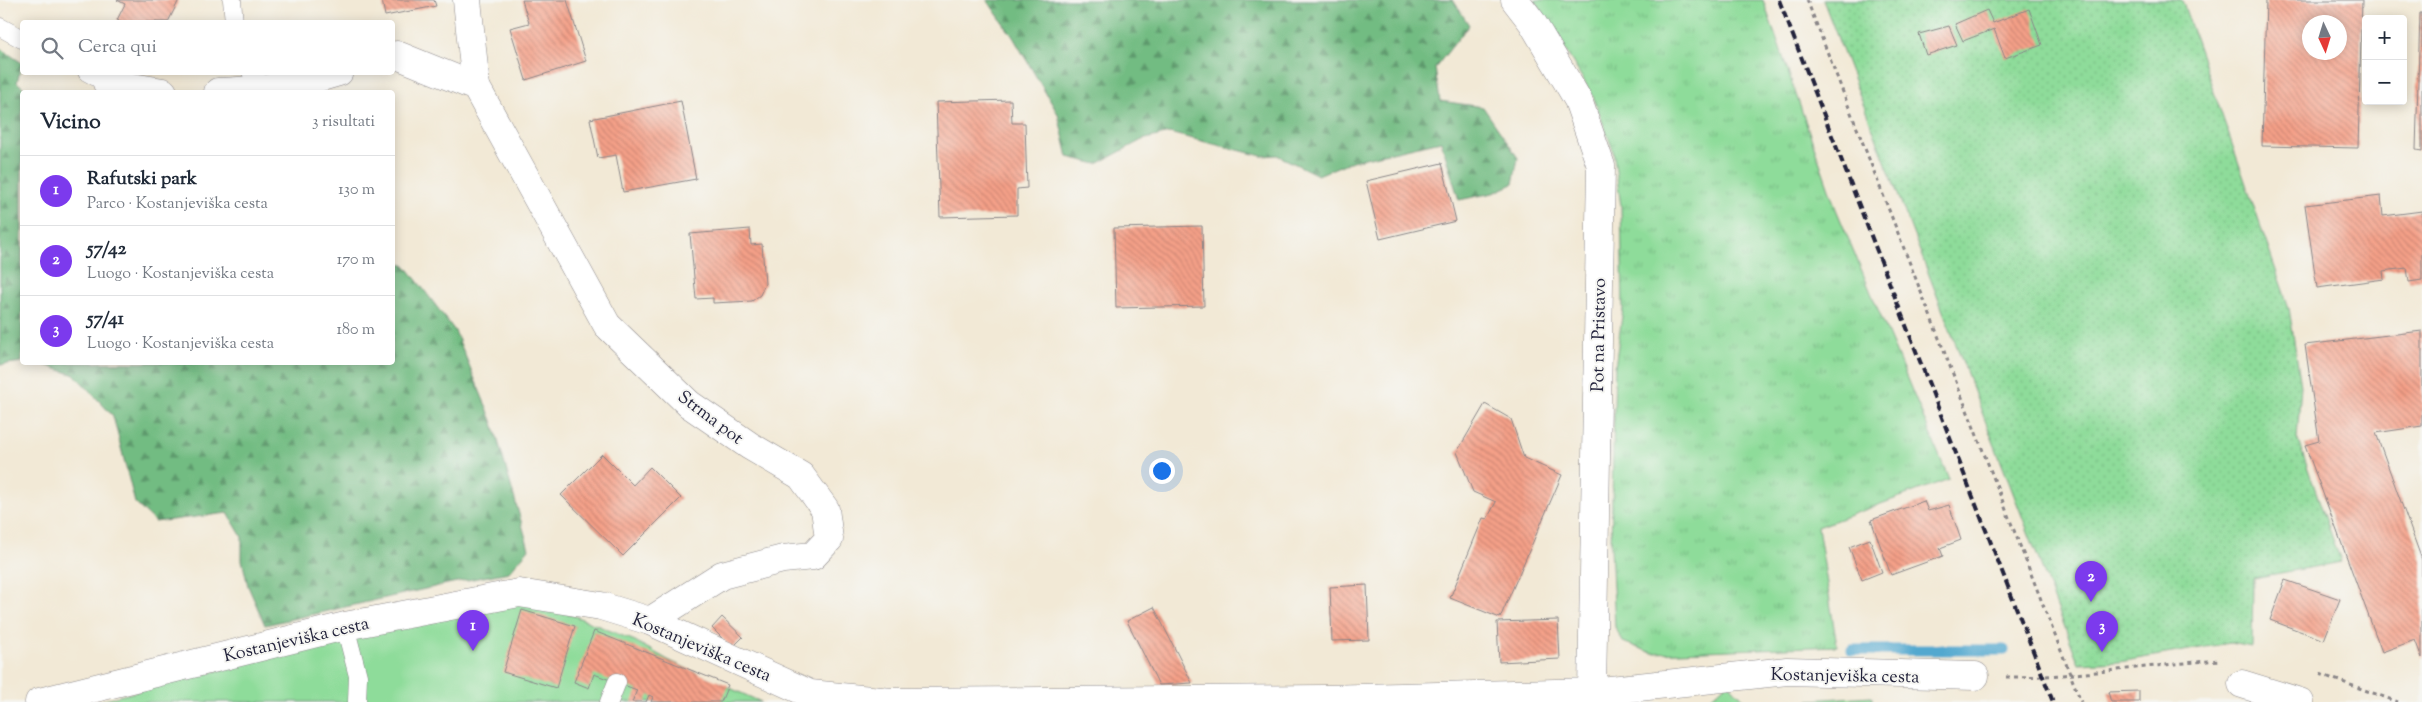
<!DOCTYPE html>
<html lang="it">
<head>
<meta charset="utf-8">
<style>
  body { margin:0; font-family:"Sorts Mill Goudy",serif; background:#f2f2f3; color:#1f2937 }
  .controls { position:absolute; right:15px; top:15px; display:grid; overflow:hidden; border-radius:5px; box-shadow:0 2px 12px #0003 }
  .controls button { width:45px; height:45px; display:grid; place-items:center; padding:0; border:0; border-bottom:1px solid #e0e1e3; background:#fff; color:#1f2937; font:25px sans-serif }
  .compass { position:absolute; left:2302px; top:15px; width:45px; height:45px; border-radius:50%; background:#fff; box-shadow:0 2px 12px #0003; rotate:176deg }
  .you { position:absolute; left:1161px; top:470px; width:18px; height:18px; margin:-12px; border:4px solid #fff; border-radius:50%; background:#1a73e8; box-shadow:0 0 0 8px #1a73e833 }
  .badge { display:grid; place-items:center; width:32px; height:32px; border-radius:50%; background:#7c3aed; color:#fff; font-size:16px; font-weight:700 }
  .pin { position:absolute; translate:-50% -41px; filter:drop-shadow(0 1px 2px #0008) }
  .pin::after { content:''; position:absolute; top:26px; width:18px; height:15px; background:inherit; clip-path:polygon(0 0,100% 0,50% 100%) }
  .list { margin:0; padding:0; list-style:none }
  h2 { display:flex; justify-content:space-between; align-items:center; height:65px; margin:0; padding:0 20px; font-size:21px }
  h2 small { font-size:16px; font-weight:400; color:#747a83 }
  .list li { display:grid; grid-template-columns:32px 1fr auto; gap:15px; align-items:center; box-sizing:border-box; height:70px; padding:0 20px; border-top:1px solid #e0e1e3 }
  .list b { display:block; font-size:19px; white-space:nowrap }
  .list p { margin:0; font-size:16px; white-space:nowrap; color:#747a83 }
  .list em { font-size:16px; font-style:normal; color:#747a83 }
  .icon { flex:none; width:28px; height:28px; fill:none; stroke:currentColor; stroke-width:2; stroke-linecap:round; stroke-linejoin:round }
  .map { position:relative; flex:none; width:2422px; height:702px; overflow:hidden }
  .search { position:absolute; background:#fff; box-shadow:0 2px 12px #0003; left:20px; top:20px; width:375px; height:55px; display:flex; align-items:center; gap:12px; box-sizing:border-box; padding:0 18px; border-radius:5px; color:#747a83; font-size:19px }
  .panel { position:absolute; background:#fff; box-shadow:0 2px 12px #0003; left:20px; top:90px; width:375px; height:275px; border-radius:5px }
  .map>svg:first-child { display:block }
  .grass { fill:url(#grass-tufts); stroke:#587f6a }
  .forest { fill:url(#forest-firs); stroke:#4a6f5e }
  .park { fill:#8edc9a; stroke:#587f6a }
  .garden { fill:url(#garden-dots); stroke:#587f6a }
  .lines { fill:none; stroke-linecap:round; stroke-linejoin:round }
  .stream { stroke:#53a8cf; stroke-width:11 }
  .building { fill:url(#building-back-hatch); fill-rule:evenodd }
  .service-casing { stroke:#8a8688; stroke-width:19 }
  .minor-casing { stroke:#8a8688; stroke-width:29 }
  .tertiary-casing { stroke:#8a8688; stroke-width:29 }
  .path { stroke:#8a8688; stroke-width:3; stroke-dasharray:4 4; stroke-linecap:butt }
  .service { stroke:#fff; stroke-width:18 }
  .minor { stroke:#fff; stroke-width:28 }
  .tertiary { stroke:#fff; stroke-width:28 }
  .rail { stroke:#22223b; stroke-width:4; stroke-dasharray:8 4; stroke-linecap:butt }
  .labels { text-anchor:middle; stroke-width:4; stroke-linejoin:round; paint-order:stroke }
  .street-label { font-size:18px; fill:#22223b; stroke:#f6f6f2 }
</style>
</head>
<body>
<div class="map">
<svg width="2422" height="702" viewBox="0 0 2422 702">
  <defs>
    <pattern id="grass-tufts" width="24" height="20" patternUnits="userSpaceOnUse" patternTransform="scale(1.25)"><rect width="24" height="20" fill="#8edc9a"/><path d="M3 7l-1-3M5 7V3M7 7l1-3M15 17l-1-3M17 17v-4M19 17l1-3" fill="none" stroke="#7abc86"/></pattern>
    <pattern id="forest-firs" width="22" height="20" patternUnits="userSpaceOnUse" patternTransform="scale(1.25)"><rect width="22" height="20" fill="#72bc82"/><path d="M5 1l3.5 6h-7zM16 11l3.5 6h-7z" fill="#5d986c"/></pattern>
    <pattern id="garden-dots" width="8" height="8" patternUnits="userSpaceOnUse" patternTransform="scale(1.25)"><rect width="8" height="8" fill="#8edc9a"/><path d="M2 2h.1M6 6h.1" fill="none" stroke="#7abc86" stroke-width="1.8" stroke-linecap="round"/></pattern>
    <pattern id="building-back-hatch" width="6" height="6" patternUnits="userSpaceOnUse" patternTransform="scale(1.25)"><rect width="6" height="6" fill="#f5a088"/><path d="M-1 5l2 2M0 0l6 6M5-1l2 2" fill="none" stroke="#c68270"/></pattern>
  </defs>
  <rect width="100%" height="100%" fill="#f6f6f2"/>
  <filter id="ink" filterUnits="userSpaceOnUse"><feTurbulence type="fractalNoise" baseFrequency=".02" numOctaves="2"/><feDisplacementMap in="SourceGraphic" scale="10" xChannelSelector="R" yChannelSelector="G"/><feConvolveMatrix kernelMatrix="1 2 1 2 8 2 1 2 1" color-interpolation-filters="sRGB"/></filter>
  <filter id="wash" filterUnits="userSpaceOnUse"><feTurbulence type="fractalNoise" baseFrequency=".0096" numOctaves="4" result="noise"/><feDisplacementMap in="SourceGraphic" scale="20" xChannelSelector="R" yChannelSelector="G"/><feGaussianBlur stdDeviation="1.12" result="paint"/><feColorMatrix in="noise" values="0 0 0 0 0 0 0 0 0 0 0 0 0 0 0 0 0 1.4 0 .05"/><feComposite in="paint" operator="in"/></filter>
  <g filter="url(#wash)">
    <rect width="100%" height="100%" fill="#f2e9d6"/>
    <path class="grass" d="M 1535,0 L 1763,0 L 1836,209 L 1949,479 L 1818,527 L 1837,646 L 1652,653 L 1623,642 L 1615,627 L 1611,547 L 1615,367 L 1623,309 L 1621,206 L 1613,150 L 1593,96 Z"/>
    <g class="forest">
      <path d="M 987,0 L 1453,0 L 1469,25 L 1435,68 L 1440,101 L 1483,107 L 1518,158 L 1513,184 L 1493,193 L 1459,200 L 1441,141 L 1352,161 L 1318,175 L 1277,155 L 1262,156 L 1169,133 L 1142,140 L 1097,164 L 1068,157 L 1058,114 L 1013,37 Z"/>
      <path d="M 0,48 L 22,63 L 17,82 L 28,92 L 22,92 L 22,362 L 0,365 Z"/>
      <path d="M 393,262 L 406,266 L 455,331 L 493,423 L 529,549 L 509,572 L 452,583 L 265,625 L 248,586 L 242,560 L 242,537 L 228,513 L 155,522 L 135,503 L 113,416 L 75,375 L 39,363 L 392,362 Z"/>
    </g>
    <g class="park">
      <path d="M 519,593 L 635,641 L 668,660 L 761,702 L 96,702 Z"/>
      <path d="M 1728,682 L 1746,702 L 1706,702 Z"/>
      <path d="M 1872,696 L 1872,702 L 1809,702 L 1809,700 Z"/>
    </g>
    <path class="garden" d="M 1823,0 L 2182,0 L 2289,308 L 2301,386 L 2297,438 L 2341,562 L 2253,578 L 2252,647 L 2230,643 L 2119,662 L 2079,664 Z"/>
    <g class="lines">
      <path class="stream" d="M 1852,650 L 2004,650"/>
    </g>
    <g id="blocks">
      <g class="building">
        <path d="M 117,0 L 179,0 L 168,22 L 122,22 L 117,20 L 125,4 Z"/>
        <path d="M 382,0 L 434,0 L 436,6 L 385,16 Z"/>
        <path d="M 522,0 L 567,0 L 586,61 L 526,80 L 510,28 L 529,23 Z"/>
        <path d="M 2266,0 L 2362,0 L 2358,148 L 2262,146 ZM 2310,22 L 2340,22 L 2340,52 L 2310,52 Z"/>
        <path d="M 2029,9 L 2042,45 L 2005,58 L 1994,29 L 1963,41 L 1955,24 L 1987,10 L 1993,23 Z"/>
        <path d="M 2420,13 L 2422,13 L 2422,151 L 2416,150 Z"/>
        <path d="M 1949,26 L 1957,45 L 1926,55 L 1919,34 Z"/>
        <path d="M 1011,100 L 1012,123 L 1025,123 L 1027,188 L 1017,189 L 1017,215 L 940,217 L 936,102 Z"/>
        <path d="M 681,101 L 696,179 L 623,192 L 616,155 L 598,158 L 590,119 Z"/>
        <path d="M 1442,163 L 1456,221 L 1380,239 L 1366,181 Z"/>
        <path d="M 2381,196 L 2383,216 L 2422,211 L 2422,280 L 2409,282 L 2407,268 L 2383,271 L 2384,279 L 2317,288 L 2305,205 Z"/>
        <path d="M 1202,226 L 1204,306 L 1116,308 L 1114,228 Z"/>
        <path d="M 750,229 L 751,245 L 762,244 L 765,284 L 760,295 L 752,301 L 713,303 L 713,298 L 696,299 L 690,234 Z"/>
        <path d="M 2422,331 L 2422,426 L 2376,433 L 2422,560 L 2422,658 L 2415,640 L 2382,652 L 2305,445 L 2319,441 L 2305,345 Z"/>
        <path d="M 1485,404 L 1511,419 L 1524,458 L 1562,475 L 1500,618 L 1450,598 L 1483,518 L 1487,519 L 1496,502 L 1473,492 L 1457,452 Z"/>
        <path d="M 602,454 L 633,485 L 650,467 L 681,498 L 623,556 L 561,495 Z"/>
        <path d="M 1924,501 L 1928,511 L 1949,505 L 1961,540 L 1940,548 L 1943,556 L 1891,575 L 1871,520 Z"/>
        <path d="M 1870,539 L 1882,572 L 1862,580 L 1849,547 Z"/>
        <path d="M 2285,580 L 2340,599 L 2324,640 L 2270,620 Z"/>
        <path d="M 1367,585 L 1369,640 L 1332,641 L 1330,587 Z"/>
        <path d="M 1154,607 L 1192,683 L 1159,685 L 1127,621 Z"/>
        <path d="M 522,610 L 575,626 L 556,688 L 503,672 Z"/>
        <path d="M 722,617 L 743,637 L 732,648 L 712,628 Z"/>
        <path d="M 1558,620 L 1560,659 L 1499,662 L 1497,622 Z"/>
        <path d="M 594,631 L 728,685 L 721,702 L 651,702 L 653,697 L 649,695 L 646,702 L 632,702 L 637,690 L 594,674 L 589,688 L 574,682 Z"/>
        <path d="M 2139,691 L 2139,702 L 2111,702 L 2108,692 Z"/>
      </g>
    </g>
  </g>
  <g filter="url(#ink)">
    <use href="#blocks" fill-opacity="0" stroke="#8a8688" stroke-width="1"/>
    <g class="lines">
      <defs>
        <g id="service">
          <path d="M 232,0 L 234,22"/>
          <path d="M 0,27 L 22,39"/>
          <path d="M 87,72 L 107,83"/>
          <path d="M 251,72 L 266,90"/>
          <path d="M 345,626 L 358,676 L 357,702"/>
          <path d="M 609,702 L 617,682"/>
        </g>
        <g id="minor">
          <path d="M 467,0 L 476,87"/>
          <path d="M 392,56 L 397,55 L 476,87 L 607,325 L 689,404 L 750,446 L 801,476 L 825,509 L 829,539 L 813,556 L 783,559 L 722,575 L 650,621"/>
          <path d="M 107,83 L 163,92"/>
          <path d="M 218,92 C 265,90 294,86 339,72"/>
          <path d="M 2242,684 L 2300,702"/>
          <path d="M 1593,702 L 1592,692 L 1787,671 L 1975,676"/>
        </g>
        <path id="tertiary" d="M 39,702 L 345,626 L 519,593 L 601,606 L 650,621 L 810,694 L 891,702 L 1324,699 L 1592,692 L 1601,166 L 1578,100 L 1532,22 L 1515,0"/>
      </defs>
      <use href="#service" class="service-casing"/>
      <use href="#minor" class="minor-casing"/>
      <use href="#tertiary" class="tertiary-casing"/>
      <g class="path">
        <path d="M 1807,0 L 2081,702"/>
        <path d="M 2320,674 L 2398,702"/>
        <path d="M 2006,677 C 2078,677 2149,665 2221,660"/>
      </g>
      <use href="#service" class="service"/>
      <use href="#minor" class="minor"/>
      <use href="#tertiary" class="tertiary"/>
      <path class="rail" d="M 1779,0 L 2053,702"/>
    </g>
  </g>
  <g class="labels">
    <g class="street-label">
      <text transform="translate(1598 335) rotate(-89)" y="6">Pot na Pristavo</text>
      <text transform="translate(711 417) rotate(37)" y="6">Strma pot</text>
      <text transform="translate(296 639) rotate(-13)" y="6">Kostanjeviška cesta</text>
      <text transform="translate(702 647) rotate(23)" y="6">Kostanjeviška cesta</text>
      <text transform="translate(1845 675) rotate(1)" y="6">Kostanjeviška cesta</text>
    </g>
  </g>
</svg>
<div class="controls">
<button>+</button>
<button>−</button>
</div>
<svg class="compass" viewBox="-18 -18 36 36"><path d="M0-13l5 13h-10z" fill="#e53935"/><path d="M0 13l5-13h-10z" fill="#747a83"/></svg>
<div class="you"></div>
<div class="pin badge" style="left:473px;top:651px">1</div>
<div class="pin badge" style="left:2091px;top:602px">2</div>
<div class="pin badge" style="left:2102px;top:652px">3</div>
<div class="search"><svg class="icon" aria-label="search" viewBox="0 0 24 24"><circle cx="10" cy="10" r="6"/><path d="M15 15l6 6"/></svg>Cerca qui</div>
<section class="panel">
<h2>Vicino<small>3 risultati</small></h2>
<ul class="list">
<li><span class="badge">1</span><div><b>Rafutski park</b><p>Parco · Kostanjeviška cesta</p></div><em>130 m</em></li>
<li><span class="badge">2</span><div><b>57/42</b><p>Luogo · Kostanjeviška cesta</p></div><em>170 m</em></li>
<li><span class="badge">3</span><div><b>57/41</b><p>Luogo · Kostanjeviška cesta</p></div><em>180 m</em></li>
</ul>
</section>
</div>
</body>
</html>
